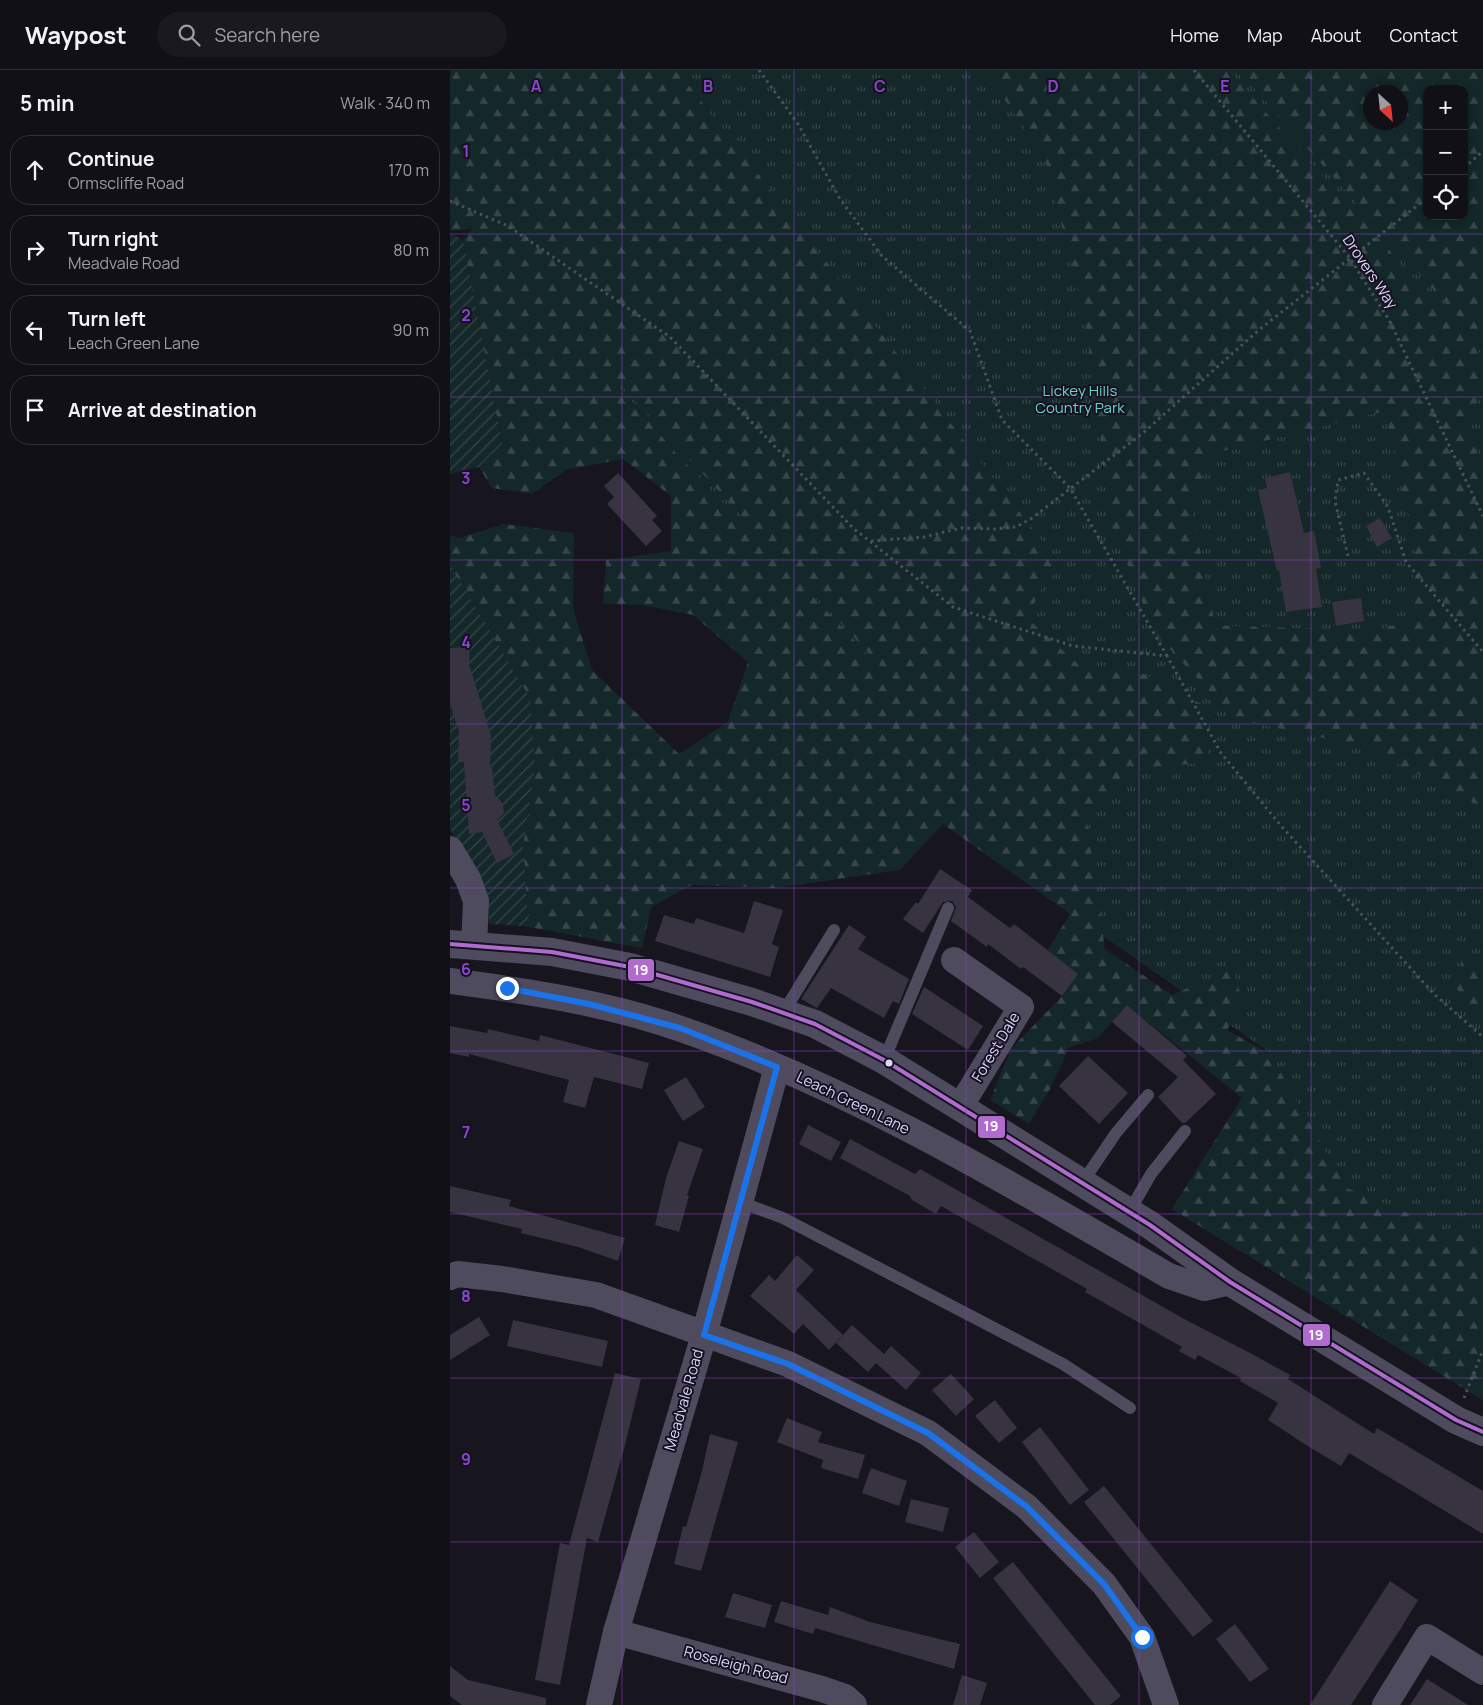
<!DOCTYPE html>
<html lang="en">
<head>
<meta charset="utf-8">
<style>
  body { margin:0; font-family:Manrope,sans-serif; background:#1a191f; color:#f1f3f6 }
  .controls { position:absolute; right:15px; top:15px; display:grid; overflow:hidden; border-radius:10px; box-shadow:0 2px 8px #0003 }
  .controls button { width:45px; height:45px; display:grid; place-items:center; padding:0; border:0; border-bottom:1px solid #303035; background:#111016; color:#f1f3f6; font:25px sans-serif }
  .compass { position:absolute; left:913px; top:15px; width:45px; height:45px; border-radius:50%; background:#111016; box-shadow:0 2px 8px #0003; rotate:153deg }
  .stop { position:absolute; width:15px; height:15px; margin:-11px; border:4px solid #1a73e8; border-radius:50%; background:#fff }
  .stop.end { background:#1a73e8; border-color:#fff; box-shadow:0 1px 5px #0008 }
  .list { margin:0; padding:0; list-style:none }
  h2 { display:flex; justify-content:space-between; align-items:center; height:65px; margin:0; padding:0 20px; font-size:21px }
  h2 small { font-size:16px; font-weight:400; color:#9c9da1 }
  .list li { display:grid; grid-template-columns:32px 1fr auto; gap:15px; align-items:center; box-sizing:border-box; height:70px; margin:0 10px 10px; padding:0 10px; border:1px solid #303035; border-radius:20px }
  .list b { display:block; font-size:19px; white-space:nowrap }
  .list p { margin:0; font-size:16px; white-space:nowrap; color:#9c9da1 }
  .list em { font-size:16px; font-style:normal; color:#9c9da1 }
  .icon { flex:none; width:28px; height:28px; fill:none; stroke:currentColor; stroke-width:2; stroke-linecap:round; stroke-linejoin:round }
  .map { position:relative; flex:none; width:1033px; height:1635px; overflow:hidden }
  header { display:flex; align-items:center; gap:30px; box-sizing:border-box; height:70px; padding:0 25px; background:#111016; border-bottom:1px solid #303035 }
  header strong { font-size:24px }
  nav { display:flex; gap:28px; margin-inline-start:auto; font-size:18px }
  .search { width:350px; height:45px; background:#1a191f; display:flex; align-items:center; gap:12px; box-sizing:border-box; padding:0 18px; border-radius:28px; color:#9c9da1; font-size:19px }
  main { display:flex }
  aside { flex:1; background:#111016 }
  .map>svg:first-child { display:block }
  .grass { fill:url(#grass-tufts); fill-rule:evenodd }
  .forest { fill:url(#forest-firs); fill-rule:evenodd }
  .garden { fill:url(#garden-furrows) }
  .building { fill:#373340 }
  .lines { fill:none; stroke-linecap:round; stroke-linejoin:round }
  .path { stroke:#49515e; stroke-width:3; stroke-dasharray:2.5 4; stroke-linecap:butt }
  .service { stroke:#4d4b5d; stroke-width:12 }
  .minor { stroke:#4d4b5d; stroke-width:26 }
  .tertiary { stroke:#4d4b5d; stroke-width:28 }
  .bus-1-casing { stroke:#151122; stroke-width:8 }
  .bus-1 { stroke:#b06ccc; stroke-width:4 }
  .route { stroke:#1a73e8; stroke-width:6 }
  .grid { fill:none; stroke:#8a46c8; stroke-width:1; stroke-opacity:0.55 }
  .bus-dot { fill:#ded6fa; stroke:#151122; stroke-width:2 }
  .labels { text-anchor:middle; stroke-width:4; stroke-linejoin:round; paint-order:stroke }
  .street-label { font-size:15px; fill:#ded6fa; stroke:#151122 }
  .park-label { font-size:15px; fill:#6bd2c3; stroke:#151122 }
  .grid-label { font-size:16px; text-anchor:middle; font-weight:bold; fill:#8a46c8; stroke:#151122; stroke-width:4; stroke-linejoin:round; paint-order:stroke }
  .line-badge { stroke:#151122; stroke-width:2 }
  .badge-label { font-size:14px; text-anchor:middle; font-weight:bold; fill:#fff }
</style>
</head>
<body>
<header>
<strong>Waypost</strong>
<div class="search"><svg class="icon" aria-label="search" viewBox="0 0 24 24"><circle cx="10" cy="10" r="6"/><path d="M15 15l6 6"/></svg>Search here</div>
<nav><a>Home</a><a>Map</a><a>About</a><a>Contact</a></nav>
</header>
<main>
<aside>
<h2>5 min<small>Walk · 340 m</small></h2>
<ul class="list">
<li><svg class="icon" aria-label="ahead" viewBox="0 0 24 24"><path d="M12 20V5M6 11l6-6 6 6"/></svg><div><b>Continue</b><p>Ormscliffe Road</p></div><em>170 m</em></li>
<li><svg class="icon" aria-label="right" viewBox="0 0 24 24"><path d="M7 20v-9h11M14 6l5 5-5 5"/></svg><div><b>Turn right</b><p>Meadvale Road</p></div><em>80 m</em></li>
<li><svg class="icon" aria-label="left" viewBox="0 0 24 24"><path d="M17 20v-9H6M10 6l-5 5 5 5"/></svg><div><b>Turn left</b><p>Leach Green Lane</p></div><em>90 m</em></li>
<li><svg class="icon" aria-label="arrive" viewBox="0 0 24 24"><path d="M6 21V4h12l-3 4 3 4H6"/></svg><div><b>Arrive at destination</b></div></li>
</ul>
</aside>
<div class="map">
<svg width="1033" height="1635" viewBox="0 0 1033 1635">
  <defs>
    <pattern id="grass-tufts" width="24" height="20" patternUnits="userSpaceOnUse" patternTransform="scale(1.25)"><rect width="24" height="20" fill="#142729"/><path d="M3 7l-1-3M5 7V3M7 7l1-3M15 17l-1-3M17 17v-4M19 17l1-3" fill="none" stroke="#364649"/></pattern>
    <pattern id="forest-firs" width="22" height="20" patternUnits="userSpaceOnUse" patternTransform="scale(1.25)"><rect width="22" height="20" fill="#142729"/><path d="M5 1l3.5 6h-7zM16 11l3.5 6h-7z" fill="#364649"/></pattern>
    <pattern id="garden-furrows" width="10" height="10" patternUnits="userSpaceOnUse" patternTransform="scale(1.25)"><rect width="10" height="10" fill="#142729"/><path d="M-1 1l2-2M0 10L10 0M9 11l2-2" fill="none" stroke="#364649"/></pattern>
  </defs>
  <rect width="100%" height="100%" fill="#17151e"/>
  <path class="grass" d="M 0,0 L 1033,0 L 1033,1330 L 722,1139 L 820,983 L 493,754 L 226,383 L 129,270 L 23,158 L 0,161 ZM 977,19 L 1014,19 L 1014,146 L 977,146 ZM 921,22 L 951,22 L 951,52 L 921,52 Z"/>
  <g class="forest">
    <path d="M 0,0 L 227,0 L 606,489 L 577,548 L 631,597 L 694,604 L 759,638 L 758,692 L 689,699 L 636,744 L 655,879 L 722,925 L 782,899 L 793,931 L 777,960 L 820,984 L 897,1118 L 1020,1169 L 1033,1167 L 1033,1330 L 722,1139 L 792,1028 L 677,935 L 648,968 L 619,978 L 601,1017 L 579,1054 L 540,1030 L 561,979 L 612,926 L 597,881 L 620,844 L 493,754 L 450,800 L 326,818 L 242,815 L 201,837 L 192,878 L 73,856 L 78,849 L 73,775 L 85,697 L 0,537 L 0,465 L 9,468 L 54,454 L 124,463 L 123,538 L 142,600 L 229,684 L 278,652 L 298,592 L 243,545 L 191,535 L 153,534 L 156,490 L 221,481 L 221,426 L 173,389 L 116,400 L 82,424 L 42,418 L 29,397 L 52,374 L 13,170 L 22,159 L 0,161 ZM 142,285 L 143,285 L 472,641 L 226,383 Z"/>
    <path d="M 534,0 L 778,0 L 1033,286 L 1033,308 L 1018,355 L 1029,392 L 1033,398 L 1033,737 L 915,677 L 785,649 L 704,562 L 661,452 L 635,248 L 594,86 ZM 935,341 L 964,473 L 962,550 L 924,561 L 760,555 L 765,554 L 741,435 L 761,384 Z"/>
    <path d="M 788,0 L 1033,0 L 1033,275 ZM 977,19 L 1014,19 L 1014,146 L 977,146 ZM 921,22 L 951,22 L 951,52 L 921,52 Z"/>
    <path d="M 1013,879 L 1033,896 L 1033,952 L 1006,934 Z"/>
  </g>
  <g class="garden">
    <path d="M 0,163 L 13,170 L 52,374 L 29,397 L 0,404 Z"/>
    <path d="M 0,495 L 80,628 L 85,697 L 73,775 L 78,849 L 73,856 L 39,854 L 38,826 L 0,759 Z"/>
  </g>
  <g class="building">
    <path d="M 840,402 L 854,463 L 864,461 L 871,498 L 866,499 L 872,537 L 836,542 L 829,500 L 827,501 L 808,420 L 817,418 L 815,408 Z"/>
    <path d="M 168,403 L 207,446 L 202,450 L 212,461 L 196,476 L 157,434 L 164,427 L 154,416 Z"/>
    <path d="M 930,448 L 942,468 L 927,477 L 916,456 Z"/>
    <path d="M 911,528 L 914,551 L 886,556 L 882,532 Z"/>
    <path d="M 20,577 L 19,594 L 41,666 L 40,698 L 42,698 L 45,725 L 53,734 L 54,743 L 47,750 L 64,784 L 47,793 L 32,762 L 19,764 L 14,692 L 8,692 L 9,662 L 0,633 L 0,578 Z"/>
    <path d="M 490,799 L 522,820 L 518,827 L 560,858 L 564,854 L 628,904 L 612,926 L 573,897 L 571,899 L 538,874 L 537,877 L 501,851 L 506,837 L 502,831 L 493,832 L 473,863 L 453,849 L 466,832 L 468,834 Z"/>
    <path d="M 304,831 L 333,840 L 322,874 L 329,877 L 320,907 L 205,871 L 214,845 L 244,854 L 246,848 L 294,863 Z"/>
    <path d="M 399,855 L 416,867 L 408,879 L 459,909 L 449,934 L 443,931 L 434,948 L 381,918 L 367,938 L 351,929 Z"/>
    <path d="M 474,917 L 533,956 L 518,980 L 462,944 Z"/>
    <path d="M 677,935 L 737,986 L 733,990 L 766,1024 L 735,1053 L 732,1053 L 708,1027 L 728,1007 L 662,952 Z"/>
    <path d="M 0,956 L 37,963 L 38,959 L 89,971 L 90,965 L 199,993 L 192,1019 L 144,1007 L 135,1038 L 113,1032 L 119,1010 L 19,984 L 19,987 L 0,983 Z"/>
    <path d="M 638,986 L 678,1023 L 649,1054 L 609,1016 Z"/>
    <path d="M 236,1007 L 255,1037 L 233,1051 L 214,1020 Z"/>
    <path d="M 358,1055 L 391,1072 L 381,1091 L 349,1074 Z"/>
    <path d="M 400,1069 L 465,1104 L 470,1099 L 736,1250 L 804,1285 L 840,1305 L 838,1309 L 924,1364 L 927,1358 L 1033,1421 L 1033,1464 L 899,1383 L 891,1396 L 856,1375 L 818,1350 L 828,1333 L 790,1311 L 791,1308 L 748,1285 L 745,1290 L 729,1281 L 732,1277 L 635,1222 L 637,1219 L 491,1136 L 486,1144 L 462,1130 L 460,1126 L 390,1088 Z"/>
    <path d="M 229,1071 L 253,1079 L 237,1125 L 239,1126 L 229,1162 L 205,1155 L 216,1108 Z"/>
    <path d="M 0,1116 L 61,1130 L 59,1136 L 175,1168 L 168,1191 L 128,1177 L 71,1163 L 72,1159 L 0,1142 Z"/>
    <path d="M 347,1185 L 364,1200 L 346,1220 L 393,1265 L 379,1280 L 353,1254 L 344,1264 L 300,1226 L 319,1205 L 325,1211 Z"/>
    <path d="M 29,1247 L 40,1265 L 0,1290 L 0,1265 Z"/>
    <path d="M 63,1250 L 158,1271 L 152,1297 L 57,1276 Z"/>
    <path d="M 402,1255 L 434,1284 L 441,1276 L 471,1303 L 456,1320 L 426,1293 L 418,1302 L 386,1273 Z"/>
    <path d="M 165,1303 L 191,1309 L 175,1375 L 148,1472 L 137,1468 L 110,1615 L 85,1610 L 110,1473 L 119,1475 Z"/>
    <path d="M 501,1304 L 524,1329 L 506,1346 L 482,1320 Z"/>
    <path d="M 545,1330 L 567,1358 L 549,1373 L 525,1346 Z"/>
    <path d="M 337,1348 L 372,1362 L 368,1372 L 415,1385 L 408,1409 L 371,1398 L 373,1390 L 327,1372 Z"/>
    <path d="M 590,1357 L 639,1420 L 620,1435 L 572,1372 Z"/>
    <path d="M 260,1364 L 288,1372 L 251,1501 L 224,1494 L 233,1456 L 236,1457 L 252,1401 Z"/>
    <path d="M 421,1398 L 457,1411 L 449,1436 L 412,1423 Z"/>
    <path d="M 654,1416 L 763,1551 L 743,1567 L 634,1432 Z"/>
    <path d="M 461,1429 L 499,1438 L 493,1462 L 455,1452 Z"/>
    <path d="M 524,1462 L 549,1492 L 530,1508 L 505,1477 Z"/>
    <path d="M 563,1492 L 671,1626 L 660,1635 L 645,1635 L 543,1508 Z"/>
    <path d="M 940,1511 L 968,1530 L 951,1558 L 901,1635 L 860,1635 Z"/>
    <path d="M 283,1523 L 322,1535 L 315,1558 L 275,1547 Z"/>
    <path d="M 331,1531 L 378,1545 L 380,1537 L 420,1552 L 510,1574 L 504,1599 L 365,1558 L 363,1564 L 324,1552 Z"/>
    <path d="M 785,1554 L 819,1599 L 800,1612 L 766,1569 Z"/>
    <path d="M 0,1596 L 18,1610 L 96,1628 L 96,1635 L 12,1635 L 0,1626 Z"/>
    <path d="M 512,1605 L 537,1613 L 530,1635 L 503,1635 Z"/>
    <path d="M 977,1609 L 1018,1635 L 960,1635 Z"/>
  </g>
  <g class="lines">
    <g class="path">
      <path d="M 309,0 L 348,54 L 390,129 L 432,186 L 520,261 L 552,350 L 620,418 L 717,586"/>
      <path d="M 744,0 L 899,187 L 939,250 L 1033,446"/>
      <path d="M 1014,98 L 1033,81"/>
      <path d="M 0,131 L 58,156 L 220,267 L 403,458 L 503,537 L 623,576 L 717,586 L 771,683 L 832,757 L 984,924 L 1033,967"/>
      <path d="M 421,471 L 474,467 L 511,458 L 545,459 L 566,457 L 582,448 L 693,363 L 810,259 L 977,128"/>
      <path d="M 898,486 L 885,431 L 888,410 L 914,403 L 938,437 L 956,492 L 1033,582"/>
      <path d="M 1014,1328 L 1033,1280"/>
    </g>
    <g class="service">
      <path d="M 333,943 L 384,860"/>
      <path d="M 434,990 L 498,838"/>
      <path d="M 632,1113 L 666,1063 L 698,1025"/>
      <path d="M 290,1132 L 333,1148 L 613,1294 L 680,1338"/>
      <path d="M 679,1142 L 701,1104 L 735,1061"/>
    </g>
    <g class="minor">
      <path d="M 0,779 L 18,809 L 26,831 L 24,875"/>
      <path d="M 504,890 L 571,937 L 510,1037"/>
      <path d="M 0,911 C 77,921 157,933 231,959 C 404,1019 562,1115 719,1206 L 754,1218 L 780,1212"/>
      <path d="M 0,1207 L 8,1204 L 52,1209 L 146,1225 L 338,1294 L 478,1363 L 577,1437 L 654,1514 L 692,1567 L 716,1635"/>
      <path d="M 166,1562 L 372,1619 L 395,1627 L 404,1635"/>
      <path d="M 149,1635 L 166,1562 L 254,1265 L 327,997"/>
      <path d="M 935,1635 L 977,1567 L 1033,1602"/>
    </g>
    <path class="tertiary" d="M 0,874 L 102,882 L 180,897 L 302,932 L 365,954 L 434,990 L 510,1037 L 700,1155 L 780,1212 L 1006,1350 L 1033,1362"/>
    <defs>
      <path id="bus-1" d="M 0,874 L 102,882 L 180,897 L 302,932 L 365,954 L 434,990 L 700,1155 L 780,1212 L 1006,1350 L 1033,1362"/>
    </defs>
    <use href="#bus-1" class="bus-1-casing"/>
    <use href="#bus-1" class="bus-1"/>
  </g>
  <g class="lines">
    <path class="route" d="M 57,918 L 139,934 L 230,958 L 327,997 L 254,1265 L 338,1294 L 478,1363 L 577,1437 L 654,1514 L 692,1567"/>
  </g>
  <path class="grid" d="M 172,0 L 172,1635M 344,0 L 344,1635M 516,0 L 516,1635M 689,0 L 689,1635M 861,0 L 861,1635M 0,164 L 1033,164M 0,327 L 1033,327M 0,490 L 1033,490M 0,654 L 1033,654M 0,818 L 1033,818M 0,981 L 1033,981M 0,1144 L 1033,1144M 0,1308 L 1033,1308M 0,1472 L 1033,1472"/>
  <circle class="bus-dot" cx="439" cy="993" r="4.5"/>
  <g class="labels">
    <g class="street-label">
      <text transform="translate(920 202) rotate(56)" y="5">Drovers Way</text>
      <text transform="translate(546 977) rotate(-59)" y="5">Forest Dale</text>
      <text transform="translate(403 1033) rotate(26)" y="5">Leach Green Lane</text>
      <text transform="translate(234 1330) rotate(-74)" y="5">Meadvale Road</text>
      <text transform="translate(286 1595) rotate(15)" y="5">Roseleigh Road</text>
    </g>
    <g class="park-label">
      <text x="630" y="326">Lickey Hills<tspan x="630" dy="17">Country Park</tspan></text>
    </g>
  </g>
  <g class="grid-label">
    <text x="86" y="22">A</text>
    <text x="258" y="22">B</text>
    <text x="430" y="22">C</text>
    <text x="603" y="22">D</text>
    <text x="775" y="22">E</text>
    <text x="16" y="87">1</text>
    <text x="16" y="251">2</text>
    <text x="16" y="414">3</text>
    <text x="16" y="578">4</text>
    <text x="16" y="741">5</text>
    <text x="16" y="905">6</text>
    <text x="16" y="1068">7</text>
    <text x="16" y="1232">8</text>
    <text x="16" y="1395">9</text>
  </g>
  <g class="line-badge">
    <rect x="177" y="888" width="28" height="24" rx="5" fill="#b06ccc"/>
    <rect x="527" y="1045" width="29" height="24" rx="5" fill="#b06ccc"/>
    <rect x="852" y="1253" width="29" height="24" rx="5" fill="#b06ccc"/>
  </g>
  <g class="badge-label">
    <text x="191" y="905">19</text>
    <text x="541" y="1061">19</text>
    <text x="866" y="1270">19</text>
  </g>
</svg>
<div class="controls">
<button>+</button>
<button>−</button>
<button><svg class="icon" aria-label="locate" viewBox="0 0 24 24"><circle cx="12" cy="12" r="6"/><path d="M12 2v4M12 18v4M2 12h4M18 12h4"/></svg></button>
</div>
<svg class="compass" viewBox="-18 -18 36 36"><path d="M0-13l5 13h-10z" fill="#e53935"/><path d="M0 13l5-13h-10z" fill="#9c9da1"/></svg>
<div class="stop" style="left:692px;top:1567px"></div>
<div class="stop end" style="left:57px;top:918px"></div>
</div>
</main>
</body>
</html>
